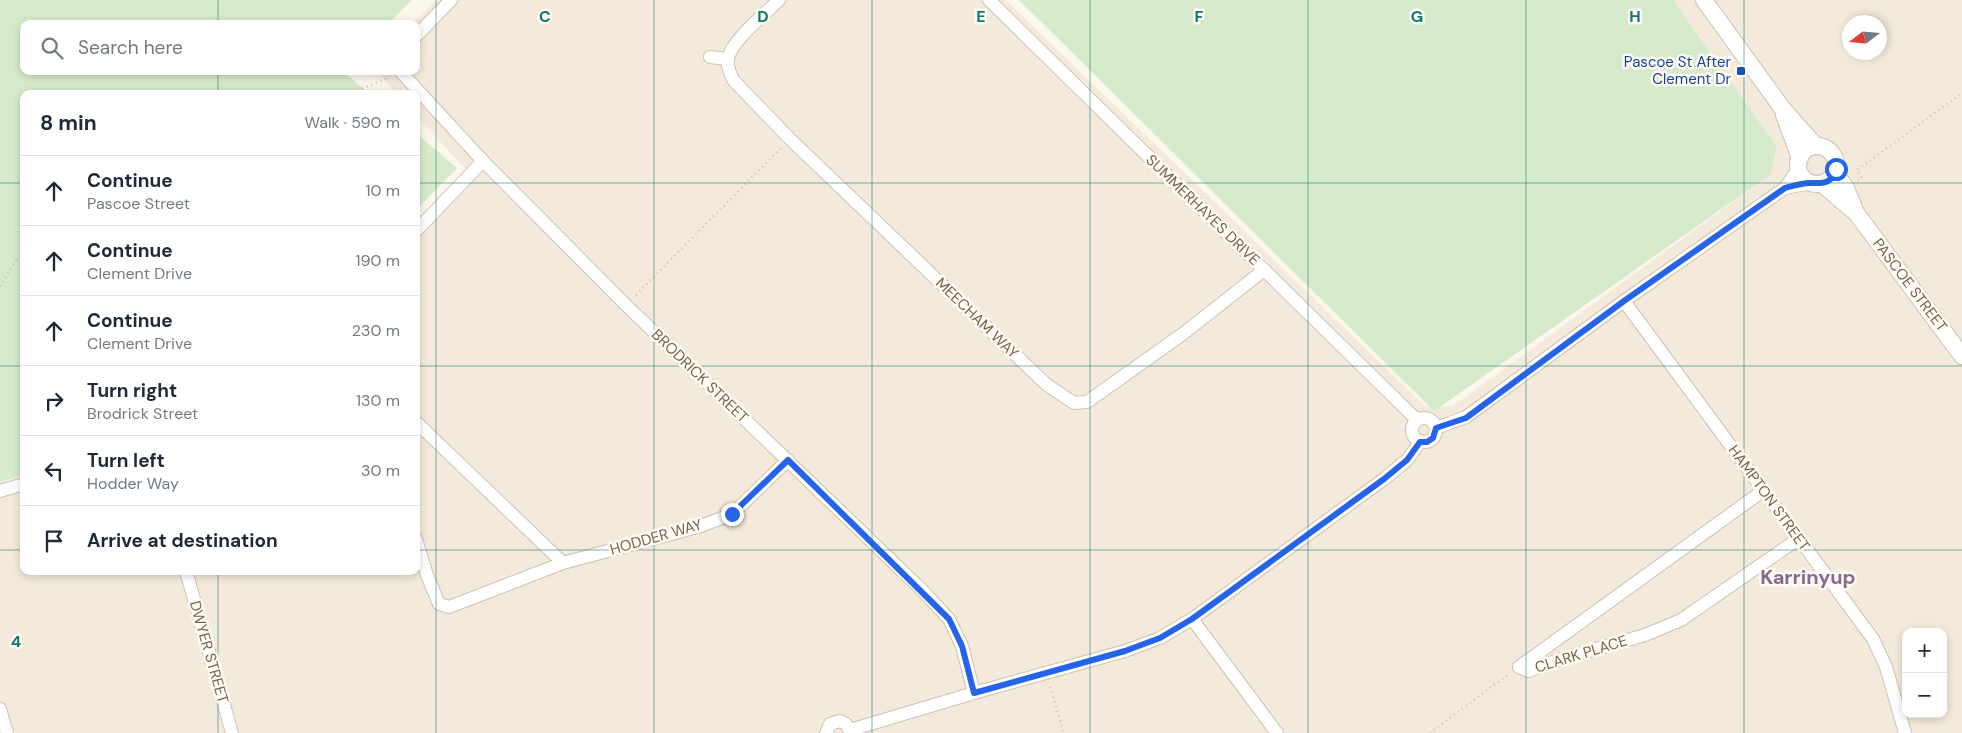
<!DOCTYPE html>
<html lang="en">
<head>
<meta charset="utf-8">
<style>
  body { margin:0; font-family:"DM Sans",sans-serif; background:#f2f2f3; color:#1f2937 }
  .controls { position:absolute; right:15px; bottom:15px; display:grid; overflow:hidden; border-radius:10px; box-shadow:0 2px 8px #0003 }
  .controls button { width:45px; height:45px; display:grid; place-items:center; padding:0; border:0; border-bottom:1px solid #e0e1e3; background:#fff; color:#1f2937; font:25px sans-serif }
  .compass { position:absolute; left:1842px; top:15px; width:45px; height:45px; border-radius:50%; background:#fff; box-shadow:0 2px 8px #0003; rotate:254deg }
  .stop { position:absolute; width:15px; height:15px; margin:-11px; border:4px solid #2563eb; border-radius:50%; background:#fff }
  .stop.end { background:#2563eb; border-color:#fff; box-shadow:0 1px 5px #0008 }
  .list { margin:0; padding:0; list-style:none }
  h2 { display:flex; justify-content:space-between; align-items:center; height:65px; margin:0; padding:0 20px; font-size:21px }
  h2 small { font-size:16px; font-weight:400; color:#747a83 }
  .list li { display:grid; grid-template-columns:32px 1fr auto; gap:15px; align-items:center; box-sizing:border-box; height:70px; padding:0 20px; border-top:1px solid #e0e1e3 }
  .list b { display:block; font-size:19px; white-space:nowrap }
  .list p { margin:0; font-size:16px; white-space:nowrap; color:#747a83 }
  .list em { font-size:16px; font-style:normal; color:#747a83 }
  .icon { flex:none; width:28px; height:28px; fill:none; stroke:currentColor; stroke-width:2; stroke-linecap:round; stroke-linejoin:round }
  .map { position:relative; flex:none; width:1962px; height:733px; overflow:hidden }
  .search { position:absolute; background:#fff; box-shadow:0 2px 8px #0003; left:20px; top:20px; width:400px; height:55px; display:flex; align-items:center; gap:12px; box-sizing:border-box; padding:0 18px; border-radius:10px; color:#747a83; font-size:19px }
  .panel { position:absolute; background:#fff; box-shadow:0 2px 8px #0003; left:20px; top:90px; width:400px; height:485px; border-radius:10px }
  .map>svg:first-child { display:block }
  .residential { fill:#f3eadb; fill-rule:evenodd }
  .green { fill:#d5eacb }
  .lines { fill:none; stroke-linecap:round; stroke-linejoin:round }
  .minor-casing { stroke:#cec1b2; stroke-width:14 }
  .tertiary-casing { stroke:#cec1b2; stroke-width:18 }
  .path { stroke:#d5bea8; stroke-width:2.5; stroke-dasharray:1 4; stroke-linecap:butt }
  .minor { stroke:#fff; stroke-width:12 }
  .tertiary { stroke:#fff; stroke-width:16 }
  .route { stroke:#2563eb; stroke-width:6 }
  .grid { fill:none; stroke:#0f766e; stroke-width:1; stroke-opacity:0.55 }
  .transit-dot { fill:#1a4fb4; stroke:#fefbf3; stroke-width:2 }
  .labels { text-anchor:middle; stroke-width:5; stroke-linejoin:round; paint-order:stroke }
  .transit-label { font-size:15px; fill:#164399; stroke:#fefbf3; text-anchor:end }
  .street-label { font-size:15px; fill:#776150; stroke:#fefbf3 }
  .district-label { font-size:20px; font-weight:bold; fill:#886892; stroke:#fefbf3 }
  .grid-label { font-size:16px; text-anchor:middle; font-weight:bold; fill:#0f766e; stroke:#fefbf3; stroke-width:5; stroke-linejoin:round; paint-order:stroke }
</style>
</head>
<body>
<div class="map">
<svg width="1962" height="733" viewBox="0 0 1962 733">
  <rect width="100%" height="100%" fill="#fcf7ed"/>
  <path class="residential" d="M 436,0 L 1006,0 L 1426,407 L 1453,406 L 1770,175 L 1777,147 L 1673,0 L 1962,0 L 1962,733 L 0,733 L 0,477 L 24,470 L 24,571 L 416,571 L 416,222 L 466,170 L 416,115 L 416,94 L 397,94 L 377,71 L 416,71 L 416,24 L 412,24 ZM 1850,22 L 1880,22 L 1880,52 L 1850,52 ZM 1906,632 L 1943,632 L 1943,714 L 1906,714 Z"/>
  <g class="green">
    <path d="M 0,0 L 412,0 L 388,24 L 24,24 L 24,71 L 343,71 L 369,94 L 24,94 L 24,474 L 0,482 Z"/>
    <path d="M 1019,0 L 1673,0 L 1777,147 L 1770,175 L 1434,411 Z"/>
    <path d="M 416,133 L 457,168 L 416,210 Z"/>
  </g>
  <g class="lines">
    <defs>
      <g id="minor">
        <path d="M 779,0 C 766,13 731,41 728,59 C 727,66 730,74 734,81 L 790,139 L 1047,385 L 1074,403 L 1087,402 L 1184,333 L 1264,270"/>
        <path d="M 989,0 L 1417,420"/>
        <path d="M 416,36 L 451,0"/>
        <path d="M 710,57 L 728,59"/>
        <path d="M 400,71 L 483,161 L 626,305 L 923,591 L 949,619 L 962,646 L 974,693"/>
        <path d="M 1785,188 L 1810,183"/>
        <path d="M 416,231 L 483,161"/>
        <path d="M 1624,301 L 1873,639 L 1886,667 L 1905,733"/>
        <circle cx="1424" cy="430" r="12"/>
        <path d="M 416,422 L 563,563"/>
        <path d="M 1436,428 L 1466,417 L 1624,301 L 1785,188 L 1799,168"/>
        <path d="M 0,491 L 24,484"/>
        <path d="M 416,539 L 427,575 L 439,604 L 449,607 L 563,563 L 701,526 L 732,514 L 788,460"/>
        <path d="M 186,571 L 232,733"/>
        <path d="M 1192,619 L 1277,733"/>
        <path d="M 1519,667 L 1528,671 L 1558,660 L 1645,635 L 1681,620 L 1798,539"/>
        <path d="M 1519,667 L 1764,490"/>
        <path d="M 0,709 L 7,733"/>
        <path d="M 850,730 L 974,693 L 1125,651 L 1160,638 L 1192,619 L 1384,479 L 1407,460 L 1420,442"/>
        <path d="M 826,733 L 830,724 L 840,721 L 846,724 L 851,733"/>
      </g>
      <g id="tertiary">
        <path d="M 1704,0 L 1782,108 L 1816,146"/>
        <path d="M 1784,115 L 1800,158"/>
        <circle cx="1817" cy="165" r="19"/>
        <path d="M 1835,173 L 1846,188 L 1855,210"/>
        <path d="M 1822,184 L 1857,214 L 1962,356"/>
      </g>
    </defs>
    <use href="#minor" class="minor-casing"/>
    <use href="#tertiary" class="tertiary-casing"/>
    <g class="path">
      <path d="M 348,94 L 388,78"/>
      <path d="M 1858,180 L 1862,178 L 1857,170 L 1962,93"/>
      <path d="M 0,286 L 24,248"/>
      <path d="M 636,295 L 781,148"/>
      <path d="M 1050,687 L 1064,733"/>
      <path d="M 1430,733 L 1509,674"/>
    </g>
    <use href="#minor" class="minor"/>
    <use href="#tertiary" class="tertiary"/>
  </g>
  <g class="lines">
    <path class="route" d="M 732,514 L 788,460 L 949,619 L 962,646 L 974,693 L 1125,651 L 1160,638 L 1192,619 L 1384,479 L 1407,460 L 1420,442 L 1427,442 L 1433,438 L 1436,428 L 1466,418 L 1624,301 L 1785,188 C 1792,186 1802,183 1810,183 C 1823,183 1831,185 1836,169"/>
  </g>
  <path class="grid" d="M 218,0 L 218,24M 436,0 L 436,733M 654,0 L 654,733M 872,0 L 872,733M 1090,0 L 1090,733M 1308,0 L 1308,733M 1526,0 L 1526,733M 1744,0 L 1744,733M 218,71 L 218,94M 0,183 L 24,183M 416,183 L 1962,183M 0,366 L 24,366M 416,366 L 1962,366M 0,550 L 24,550M 416,550 L 1962,550M 218,571 L 218,733"/>
  <rect class="transit-dot" x="1736" y="66" width="10" height="10" rx="2.5"/>
  <g class="labels">
    <g class="transit-label">
      <text x="1731" y="67">Pascoe St After<tspan x="1731" dy="17">Clement Dr</tspan></text>
    </g>
    <g class="street-label">
      <text transform="translate(1203 210) rotate(44)" y="5">SUMMERHAYES DRIVE</text>
      <text transform="translate(1910 285) rotate(53)" y="5">PASCOE STREET</text>
      <text transform="translate(977 318) rotate(44)" y="5">MEECHAM WAY</text>
      <text transform="translate(700 376) rotate(44)" y="5">BRODRICK STREET</text>
      <text transform="translate(1769 498) rotate(54)" y="5">HAMPTON STREET</text>
      <text transform="translate(656 537) rotate(-16)" y="5">HODDER WAY</text>
      <text transform="translate(209 652) rotate(74)" y="5">DWYER STREET</text>
      <text transform="translate(1581 654) rotate(-17)" y="5">CLARK PLACE</text>
    </g>
    <g class="district-label">
      <text x="1808" y="584">Karrinyup</text>
    </g>
  </g>
  <g class="grid-label">
    <text x="545" y="22">C</text>
    <text x="763" y="22">D</text>
    <text x="981" y="22">E</text>
    <text x="1199" y="22">F</text>
    <text x="1417" y="22">G</text>
    <text x="1635" y="22">H</text>
    <text x="16" y="647">4</text>
  </g>
</svg>
<div class="controls">
<button>+</button>
<button>−</button>
</div>
<svg class="compass" viewBox="-18 -18 36 36"><path d="M0-13l5 13h-10z" fill="#e53935"/><path d="M0 13l5-13h-10z" fill="#747a83"/></svg>
<div class="stop" style="left:1836px;top:169px"></div>
<div class="stop end" style="left:732px;top:514px"></div>
<div class="search"><svg class="icon" aria-label="search" viewBox="0 0 24 24"><circle cx="10" cy="10" r="6"/><path d="M15 15l6 6"/></svg>Search here</div>
<section class="panel">
<h2>8 min<small>Walk · 590 m</small></h2>
<ul class="list">
<li><svg class="icon" aria-label="ahead" viewBox="0 0 24 24"><path d="M12 20V5M6 11l6-6 6 6"/></svg><div><b>Continue</b><p>Pascoe Street</p></div><em>10 m</em></li>
<li><svg class="icon" aria-label="ahead" viewBox="0 0 24 24"><path d="M12 20V5M6 11l6-6 6 6"/></svg><div><b>Continue</b><p>Clement Drive</p></div><em>190 m</em></li>
<li><svg class="icon" aria-label="ahead" viewBox="0 0 24 24"><path d="M12 20V5M6 11l6-6 6 6"/></svg><div><b>Continue</b><p>Clement Drive</p></div><em>230 m</em></li>
<li><svg class="icon" aria-label="right" viewBox="0 0 24 24"><path d="M7 20v-9h11M14 6l5 5-5 5"/></svg><div><b>Turn right</b><p>Brodrick Street</p></div><em>130 m</em></li>
<li><svg class="icon" aria-label="left" viewBox="0 0 24 24"><path d="M17 20v-9H6M10 6l-5 5 5 5"/></svg><div><b>Turn left</b><p>Hodder Way</p></div><em>30 m</em></li>
<li><svg class="icon" aria-label="arrive" viewBox="0 0 24 24"><path d="M6 21V4h12l-3 4 3 4H6"/></svg><div><b>Arrive at destination</b></div></li>
</ul>
</section>
</div>
</body>
</html>
